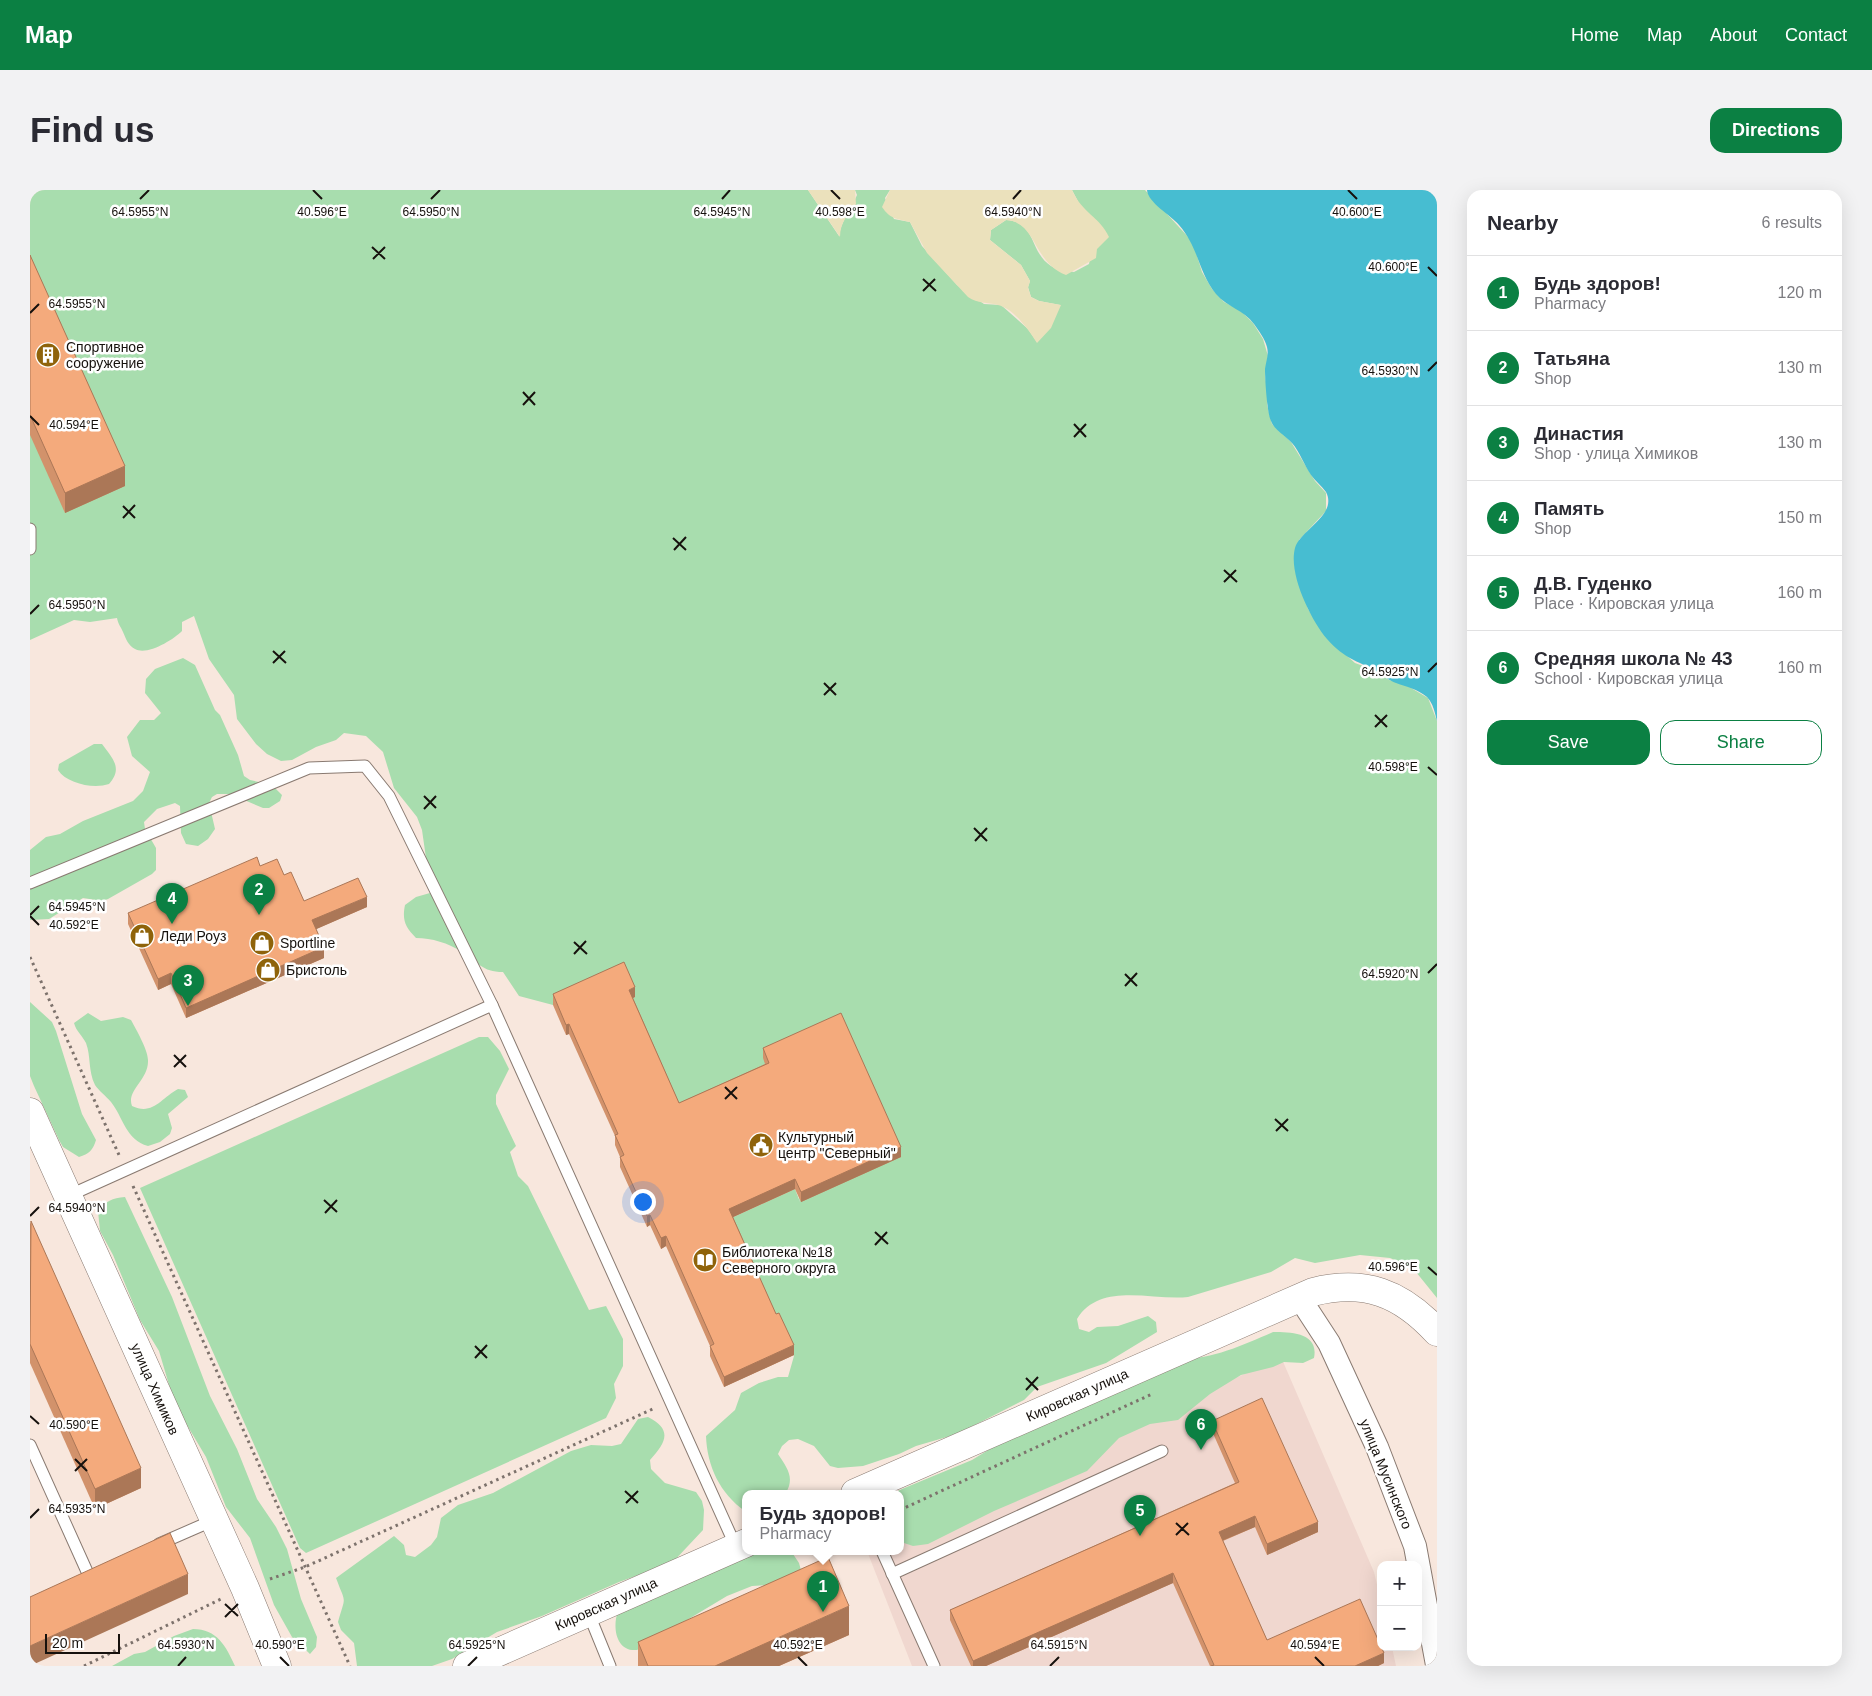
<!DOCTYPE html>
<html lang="en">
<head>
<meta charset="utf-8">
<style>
  body { margin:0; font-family:Helvetica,sans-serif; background:#f2f2f3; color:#2b2b33 }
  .controls { position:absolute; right:15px; bottom:15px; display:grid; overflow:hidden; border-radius:10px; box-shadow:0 5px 20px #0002 }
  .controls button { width:45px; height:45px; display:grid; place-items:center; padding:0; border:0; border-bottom:1px solid #e1e1e2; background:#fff; color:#2b2b33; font:25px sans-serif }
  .scale { position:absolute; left:15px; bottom:12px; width:75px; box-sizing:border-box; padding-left:5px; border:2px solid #16110d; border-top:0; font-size:14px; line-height:18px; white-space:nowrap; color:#16110d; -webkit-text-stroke:4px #fff; paint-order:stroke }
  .you { position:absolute; left:612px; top:1011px; width:18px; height:18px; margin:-12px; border:4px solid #fff; border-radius:50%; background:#1a73e8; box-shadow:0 0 0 8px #1a73e833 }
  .badge { display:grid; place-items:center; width:32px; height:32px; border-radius:50%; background:#0b8043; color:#fff; font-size:16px; font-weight:700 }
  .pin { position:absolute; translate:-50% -41px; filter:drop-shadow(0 1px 2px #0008) }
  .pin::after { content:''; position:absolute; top:26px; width:18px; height:15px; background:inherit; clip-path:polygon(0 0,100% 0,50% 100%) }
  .popup { position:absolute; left:712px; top:1300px; width:162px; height:65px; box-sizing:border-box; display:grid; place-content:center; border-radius:10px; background:#fff; filter:drop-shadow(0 1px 4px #0005); font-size:16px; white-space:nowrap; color:#7c7c81 }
  .popup b { font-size:19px; color:#2b2b33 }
  .popup::after { content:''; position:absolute; left:50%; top:100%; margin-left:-10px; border:10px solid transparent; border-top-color:#fff }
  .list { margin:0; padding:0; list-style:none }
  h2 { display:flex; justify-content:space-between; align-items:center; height:65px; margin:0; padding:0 20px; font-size:21px }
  h2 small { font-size:16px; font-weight:400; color:#7c7c81 }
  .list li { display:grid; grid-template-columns:32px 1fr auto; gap:15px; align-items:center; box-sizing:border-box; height:75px; padding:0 20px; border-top:1px solid #e1e1e2 }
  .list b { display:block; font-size:19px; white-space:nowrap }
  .list p { margin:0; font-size:16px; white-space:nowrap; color:#7c7c81 }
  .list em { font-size:16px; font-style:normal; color:#7c7c81 }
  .actions { display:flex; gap:10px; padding:15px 20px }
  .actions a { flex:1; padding:11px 0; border:1px solid #0b8043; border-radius:15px; text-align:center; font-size:18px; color:#0b8043 }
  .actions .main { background:#0b8043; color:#fff }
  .map { position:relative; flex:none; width:1407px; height:1476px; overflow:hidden; border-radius:15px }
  header { display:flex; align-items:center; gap:30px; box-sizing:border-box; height:70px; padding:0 25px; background:#0b8043; color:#fff }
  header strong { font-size:24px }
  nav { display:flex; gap:28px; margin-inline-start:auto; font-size:18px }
  .intro { display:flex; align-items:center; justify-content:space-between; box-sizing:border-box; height:120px; padding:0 30px }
  h1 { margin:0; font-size:35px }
  .button { padding:12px 22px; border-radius:15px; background:#0b8043; color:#fff; font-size:18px; font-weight:700 }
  main { display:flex; gap:30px; padding:0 30px }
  aside { flex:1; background:#fff; border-radius:15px; box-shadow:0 5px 20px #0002 }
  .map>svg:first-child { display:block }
  .education { fill:#f0d7cf }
  .green { fill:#a8ddae }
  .sand { fill:#ebe1bc }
  .water { fill:#47bdd1 }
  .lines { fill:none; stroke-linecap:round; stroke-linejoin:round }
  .service-casing { stroke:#897a71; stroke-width:13 }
  .minor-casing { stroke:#897a71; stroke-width:24 }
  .tertiary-casing { stroke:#897a71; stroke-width:29 }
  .path { stroke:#7d726c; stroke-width:3; stroke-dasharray:2.5 4; stroke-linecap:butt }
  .service { stroke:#fff; stroke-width:11 }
  .minor { stroke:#fff; stroke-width:22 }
  .tertiary { stroke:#fff; stroke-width:28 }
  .wall { fill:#d2926b }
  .shaded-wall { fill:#ab7757 }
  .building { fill:#f4aa7c; stroke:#ab7757 }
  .ticks { fill:none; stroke:#16110d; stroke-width:2 }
  .labels { text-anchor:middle; stroke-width:5; stroke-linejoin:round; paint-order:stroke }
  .poi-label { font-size:14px; fill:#16110d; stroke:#fff; text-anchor:start }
  .street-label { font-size:14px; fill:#16110d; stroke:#fff }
  .ticks-label { font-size:12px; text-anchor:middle; fill:#16110d; stroke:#fff; stroke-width:5; stroke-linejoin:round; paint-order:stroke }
</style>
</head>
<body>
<header>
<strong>Map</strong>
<nav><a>Home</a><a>Map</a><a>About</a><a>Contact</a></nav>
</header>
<div class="intro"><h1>Find us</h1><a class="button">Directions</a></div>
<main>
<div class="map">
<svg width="1407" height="1476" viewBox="0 0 1407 1476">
  <rect width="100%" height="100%" fill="#f8e7dd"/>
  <path class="education" d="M 1251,1167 L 1344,1382 L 1351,1411 L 1351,1457 L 1362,1457 L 1366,1476 L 882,1476 L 837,1361 L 870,1361 L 871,1342 Z"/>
  <g class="green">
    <path d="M 0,0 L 778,0 L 809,46 C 811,31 821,19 827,5 L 825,0 L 860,0 L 855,8 L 864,29 L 880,32 L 892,56 L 927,95 L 954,114 L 971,115 L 998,139 L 1007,152 L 1030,115 L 1009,111 L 1001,107 L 998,97 L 1000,91 L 991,75 L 960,50 L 961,40 L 976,30 C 1007,32 999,62 1021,76 C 1026,80 1037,81 1044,82 L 1059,74 L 1067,31 L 1052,19 L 1042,0 L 1115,0 L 1160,49 L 1164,56 L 1172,82 L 1182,99 L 1194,112 L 1210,120 L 1223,133 L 1233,149 L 1238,166 L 1235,186 L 1238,204 L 1237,215 L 1242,234 L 1261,252 L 1285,291 L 1296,303 L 1296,321 L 1269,350 L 1265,379 L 1278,419 L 1297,448 L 1325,473 L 1344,480 L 1359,490 L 1376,495 L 1398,508 L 1407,531 L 1407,1108 L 1386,1082 L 1374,1074 L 1360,1068 L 1330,1065 L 1285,1073 L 1265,1068 L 1241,1082 L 1158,1107 C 1123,1111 1070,1091 1047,1129 L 1049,1139 L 1059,1142 L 1067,1137 L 1088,1136 L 1118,1126 L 1126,1132 L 1127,1142 L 1076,1173 L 1007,1197 L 994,1210 L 927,1244 L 886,1256 L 869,1264 L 833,1276 L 808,1278 L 800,1276 L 784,1256 L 768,1249 L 759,1250 L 752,1256 L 748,1264 C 757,1278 765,1287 756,1303 L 716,1303 L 715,1321 C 690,1304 677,1276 676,1246 L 705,1220 L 711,1203 L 729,1193 L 748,1187 L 758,1187 L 764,1166 L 699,1029 L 765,999 L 770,1012 L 739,883 L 649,923 L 599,810 L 605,807 L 594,783 L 523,815 L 489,806 L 473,782 C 452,782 448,772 432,762 C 418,753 402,748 386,748 C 375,737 372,730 375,715 L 386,707 L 400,703 L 406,691 L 396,668 L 392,640 L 387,627 L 364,598 L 353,562 L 336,546 L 314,543 L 306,550 L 286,557 L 262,570 L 251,571 L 237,564 L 226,554 L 207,529 L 204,505 L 179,469 L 164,426 L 152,432 L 152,441 C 143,450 117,466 105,459 C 98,455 96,449 93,442 C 91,437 88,434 87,428 L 60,432 L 44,430 L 0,450 Z"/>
    <path d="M 153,468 L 165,475 L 185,520 L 190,525 L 208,565 L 214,586 L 220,590 L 242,595 L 252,605 L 250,611 L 239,618 L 233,618 L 200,604 L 187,604 L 182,607 L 179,613 L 185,639 L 178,649 L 168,656 L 156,654 L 151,643 L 150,616 L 145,613 L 127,619 L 114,632 L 115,639 L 126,658 L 126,680 L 122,684 L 78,709 L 72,711 L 53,708 L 19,729 L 0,730 L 0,660 L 16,647 L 30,644 L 53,631 L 103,611 L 113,601 L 120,582 L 102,566 L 97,547 L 110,530 L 124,530 L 131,523 L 115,503 L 116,489 L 125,479 Z"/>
    <path d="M 64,554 L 72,554 C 83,569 93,578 79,594 C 64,599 37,594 28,580 L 29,574 Z"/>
    <path d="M 0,812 L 22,832 L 26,841 L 52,924 L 66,950 C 63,960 59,964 49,967 L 33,957 L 29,950 L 4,896 L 0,886 Z"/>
    <path d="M 58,823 L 71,831 L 93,827 L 101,830 C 106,839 118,860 118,870 C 119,890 96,900 102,916 C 123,926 131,908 148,899 L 155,900 L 158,907 L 138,924 L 142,938 L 140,944 L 130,952 L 118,956 C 96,950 93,927 81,912 C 76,906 69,901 65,895 C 58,881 61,866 56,853 C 52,845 46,841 44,833 Z"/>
    <path d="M 449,847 L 458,847 L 470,861 L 479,879 L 466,905 L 466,914 L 486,956 L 480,962 L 488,986 L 498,996 L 559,1120 L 576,1116 L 593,1149 L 593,1176 L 584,1194 L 586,1208 L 576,1228 L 276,1363 L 270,1358 L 110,998 Z"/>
    <path d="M 95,1007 L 142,1107 L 180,1206 L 207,1259 L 227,1309 L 246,1337 L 257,1359 L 271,1409 L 287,1447 L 286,1457 L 280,1464 L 262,1447 L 244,1415 L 220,1348 L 196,1317 L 176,1267 L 145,1215 L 129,1161 L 110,1130 L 83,1065 L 70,1041 L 68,1021 C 76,1011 82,1008 95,1007 Z"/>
    <path d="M 1243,1142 C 1262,1142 1289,1143 1284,1168 L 1273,1173 L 1254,1172 L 1243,1177 L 1211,1185 L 1180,1204 L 1148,1230 L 1120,1234 L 1089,1248 L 1057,1281 L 964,1321 L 898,1354 L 883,1356 L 871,1352 L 870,1303 L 864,1303 L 872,1299 L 942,1270 L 968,1254 L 1150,1169 C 1183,1169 1213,1155 1243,1142 Z"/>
    <path d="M 618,1227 C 643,1240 636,1252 620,1270 L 621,1279 L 635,1293 L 666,1302 L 672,1311 L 674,1320 L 673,1340 L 642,1373 L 589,1392 L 512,1426 L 467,1442 L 422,1469 L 402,1476 L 327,1476 L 324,1453 L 311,1440 L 308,1432 C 316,1404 316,1415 306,1388 L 364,1346 L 374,1355 L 376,1365 L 385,1367 L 401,1355 L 407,1347 L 411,1328 L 428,1315 L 463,1303 L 541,1261 L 561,1255 L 582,1256 L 591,1254 L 608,1229 Z"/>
    <path d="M 716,1361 L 761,1361 L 769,1373 L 772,1384 L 740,1395 L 722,1396 L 697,1406 L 607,1460 C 586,1462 582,1437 588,1421 Z"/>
    <path d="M 163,1439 C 187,1439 196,1456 205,1476 L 82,1476 L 104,1464 L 115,1462 L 144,1446 Z"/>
  </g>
  <g class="sand">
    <path d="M 778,0 L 825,0 L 826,14 C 818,25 810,32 810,47 Z"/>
    <path d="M 860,0 L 1042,0 C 1052,23 1070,27 1079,47 L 1067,59 L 1066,68 L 1036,85 C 1003,73 1007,32 976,30 L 961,40 L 960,50 L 991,75 L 1000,91 L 998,98 L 1001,107 L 1009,111 L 1031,115 L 1021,138 L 1007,153 C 998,139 984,119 968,115 C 957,112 948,114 938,107 L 897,63 L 880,32 C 867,29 860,29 852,17 Z"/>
  </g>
  <path class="water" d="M 1117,0 L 1407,0 L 1407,531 C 1405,523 1403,513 1397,507 C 1387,499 1377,497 1366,493 C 1359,491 1354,485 1347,482 C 1325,469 1316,470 1297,449 C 1281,430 1258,384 1265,358 C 1270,340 1308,325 1296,302 C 1292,296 1285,291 1281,285 C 1274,275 1270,262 1262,253 C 1256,246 1244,240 1241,231 C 1237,222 1235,190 1235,179 C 1236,171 1239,165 1237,157 C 1235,149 1229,141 1224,134 C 1214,120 1197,117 1186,104 C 1168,82 1169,58 1149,35 C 1141,25 1118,13 1117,0 Z"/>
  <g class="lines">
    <defs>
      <g id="service">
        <path d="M 0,339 L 0,359"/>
        <path d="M 0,693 L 279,578 L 335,576 L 359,606 L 462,815"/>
        <path d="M 38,1006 L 462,815 L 706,1357"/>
        <path d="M 0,1255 L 59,1386"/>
        <path d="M 129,1354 L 184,1330"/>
        <path d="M 852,1361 L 904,1476"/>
        <path d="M 862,1384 L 1132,1261"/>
        <path d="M 558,1422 L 580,1476"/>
      </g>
      <path id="minor" d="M 1269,1107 L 1299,1153 L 1347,1257 L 1385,1356 L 1407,1475"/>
      <g id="tertiary">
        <path d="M 0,922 L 215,1398 L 247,1476"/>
        <path d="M 825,1303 L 1283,1102 C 1335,1089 1371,1103 1407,1142"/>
        <path d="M 437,1476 L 716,1353"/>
      </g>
    </defs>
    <use href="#service" class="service-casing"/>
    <use href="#minor" class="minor-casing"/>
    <use href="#tertiary" class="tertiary-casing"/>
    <g class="path">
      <path d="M 0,767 L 89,965"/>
      <path d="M 103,996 L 320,1476"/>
      <path d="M 870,1320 L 1122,1204"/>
      <path d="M 240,1389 L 275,1377 L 625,1218"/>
      <path d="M 54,1476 L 193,1408"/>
    </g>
    <use href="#service" class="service"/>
    <use href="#minor" class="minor"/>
    <use href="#tertiary" class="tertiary"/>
  </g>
  <g class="wall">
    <path d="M 0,65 L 95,296 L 35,323 L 0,245 Z"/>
    <path d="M 254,685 L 274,711 L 337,717 L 286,739 L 294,768 L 156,828 L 141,794 L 128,800 L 98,734 L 98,723 Z"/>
    <path d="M 523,804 L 605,807 L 603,808 L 649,913 L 735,874 L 733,868 L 733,858 L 871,967 L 771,1012 L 765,999 L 703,1027 L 764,1165 L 694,1197 L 680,1166 L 680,1156 L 636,1056 L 631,1059 L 620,1035 L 617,1037 L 590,977 L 590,967 L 585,955 L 585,946 L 539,844 L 536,845 L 523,815 Z"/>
    <path d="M 0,1032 L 111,1298 L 65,1319 L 0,1173 Z"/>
    <path d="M 1182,1231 L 1288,1342 L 1237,1365 L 1225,1337 L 1193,1351 L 1237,1450 L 1354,1473 L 1348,1476 L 1180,1476 L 1143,1393 L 956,1476 L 941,1476 L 920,1430 L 920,1420 L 1205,1293 L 1182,1241 Z"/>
    <path d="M 819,1445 L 749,1476 L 608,1476 L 608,1452 Z"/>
  </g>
  <g class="shaded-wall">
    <path d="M 95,276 L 95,296 L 35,323 L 35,303 Z"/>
    <path d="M 337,707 L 337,717 L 282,741 L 282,730 Z"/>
    <path d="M 294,757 L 294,768 L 156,828 L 156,818 Z"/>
    <path d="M 141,783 L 141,794 L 128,800 L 128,789 Z"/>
    <path d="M 605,797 L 605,807 L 599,810 L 599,800 Z"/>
    <path d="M 539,834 L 539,844 L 536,845 L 536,835 Z"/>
    <path d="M 871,957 L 871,967 L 771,1012 L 771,1002 Z"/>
    <path d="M 765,989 L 765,999 L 699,1029 L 699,1019 Z"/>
    <path d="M 620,1025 L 620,1035 L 617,1037 L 617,1026 Z"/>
    <path d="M 636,1046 L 636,1056 L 631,1059 L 631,1048 Z"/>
    <path d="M 764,1155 L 764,1165 L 694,1197 L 694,1187 Z"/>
    <path d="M 111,1278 L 111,1298 L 65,1319 L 65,1299 Z"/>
    <path d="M 1225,1326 L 1225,1337 L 1189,1352 L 1189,1342 Z"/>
    <path d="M 1288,1332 L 1288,1342 L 1237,1365 L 1237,1354 Z"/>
    <path d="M 1143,1383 L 1143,1393 L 956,1476 L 943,1476 L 943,1471 Z"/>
    <path d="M 158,1384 L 158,1404 L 0,1476 L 0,1456 Z"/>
    <path d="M 819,1416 L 819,1445 L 749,1476 L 685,1476 Z"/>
    <path d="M 1354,1463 L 1354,1473 L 1348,1476 L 1325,1476 Z"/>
  </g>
  <g class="building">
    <path d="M 0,65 L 95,276 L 35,303 L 0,225 Z"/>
    <path d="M 227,667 L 230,676 L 247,669 L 254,685 L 261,682 L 274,711 L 328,688 L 337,707 L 282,730 L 294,757 L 156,818 L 141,783 L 128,789 L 98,723 Z"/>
    <path d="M 594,772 L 605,797 L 599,800 L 649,913 L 739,873 L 733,858 L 811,823 L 871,957 L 771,1002 L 765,989 L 699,1019 L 746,1124 L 749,1123 L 764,1155 L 694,1187 L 680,1156 L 684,1154 L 636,1046 L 631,1048 L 620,1025 L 617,1026 L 590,967 L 594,965 L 585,945 L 588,944 L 539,834 L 536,835 L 523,804 Z"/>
    <path d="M 1,1031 L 111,1278 L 65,1299 L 0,1154 Z"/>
    <path d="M 1232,1208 L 1288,1332 L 1237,1354 L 1225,1326 L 1189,1342 L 1237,1450 L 1330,1409 L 1354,1463 L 1325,1476 L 1181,1476 L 1184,1475 L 1143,1383 L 943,1471 L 920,1420 L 1209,1292 L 1182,1231 Z"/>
    <path d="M 140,1343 L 158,1384 L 0,1456 L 0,1407 Z"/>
    <path d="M 798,1367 L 819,1416 L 685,1476 L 618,1476 L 608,1452 Z"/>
  </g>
  <path class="ticks" d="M 283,0 L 292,9M 801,0 L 810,9M 1318,0 L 1327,9M 110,9 L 119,0M 401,9 L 410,0M 692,9 L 700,0M 983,9 L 991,0M 342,57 L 355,69M 343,69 L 355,57M 1398,77 L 1407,86M 893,89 L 906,101M 893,101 L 905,89M 0,123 L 9,114M 1398,181 L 1407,172M 493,202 L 505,215M 493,215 L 505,202M 0,226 L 9,235M 1044,234 L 1056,247M 1044,247 L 1056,234M 93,316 L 105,328M 93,328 L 105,315M 643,348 L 656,360M 644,360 L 656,347M 1194,380 L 1207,392M 1194,392 L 1206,380M 0,424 L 9,415M 243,461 L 256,473M 243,473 L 255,461M 1398,482 L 1407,473M 794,493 L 806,505M 794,505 L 806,493M 1345,525 L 1357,537M 1345,537 L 1357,525M 1398,577 L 1407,585M 394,606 L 406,618M 394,619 L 406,606M 944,638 L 957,651M 945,651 L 957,638M 0,725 L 9,716M 0,726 L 9,735M 544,752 L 557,764M 544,764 L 556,751M 1398,783 L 1407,774M 1095,784 L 1107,796M 1095,796 L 1107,783M 144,865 L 156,877M 144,877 L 156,865M 695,897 L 707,909M 695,909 L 707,897M 1245,929 L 1258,941M 1246,941 L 1258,929M 294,1010 L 307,1022M 295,1023 L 307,1010M 0,1026 L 9,1017M 845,1042 L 858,1054M 845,1055 L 857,1042M 1398,1077 L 1407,1085M 445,1156 L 457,1168M 445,1168 L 457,1155M 996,1188 L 1008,1200M 996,1200 L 1008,1187M 0,1226 L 9,1234M 45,1269 L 57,1281M 45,1281 L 57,1269M 595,1301 L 608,1313M 596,1313 L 608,1301M 0,1328 L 9,1319M 1146,1333 L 1159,1345M 1146,1345 L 1158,1333M 195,1414 L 208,1426M 195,1427 L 208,1414M 250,1467 L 259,1476M 768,1467 L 777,1476M 1285,1467 L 1294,1476M 148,1476 L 156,1467M 438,1476 L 447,1467M 1020,1476 L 1029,1467"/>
  <defs>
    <symbol id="building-disc" viewBox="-11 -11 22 22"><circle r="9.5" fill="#8f630a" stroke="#fff"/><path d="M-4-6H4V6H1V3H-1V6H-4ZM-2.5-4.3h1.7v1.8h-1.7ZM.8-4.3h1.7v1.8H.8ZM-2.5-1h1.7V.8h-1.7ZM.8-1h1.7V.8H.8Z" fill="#fff"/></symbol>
    <symbol id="shop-disc" viewBox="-11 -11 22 22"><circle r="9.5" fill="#8f630a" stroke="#fff"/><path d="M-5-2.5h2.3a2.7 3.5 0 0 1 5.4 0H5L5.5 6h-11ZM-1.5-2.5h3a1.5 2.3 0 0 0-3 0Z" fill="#fff"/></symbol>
    <symbol id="civic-disc" viewBox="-11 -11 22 22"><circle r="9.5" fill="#8f630a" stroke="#fff"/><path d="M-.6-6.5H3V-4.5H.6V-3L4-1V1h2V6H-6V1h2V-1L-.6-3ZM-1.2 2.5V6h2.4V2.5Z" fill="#fff"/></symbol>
    <symbol id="library-disc" viewBox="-11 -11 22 22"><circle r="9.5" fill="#8f630a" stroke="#fff"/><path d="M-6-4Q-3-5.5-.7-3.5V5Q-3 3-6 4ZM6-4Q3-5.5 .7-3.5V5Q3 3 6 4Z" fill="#fff"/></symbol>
  </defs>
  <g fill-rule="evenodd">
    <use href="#building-disc" x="4" y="151" width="28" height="28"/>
    <use href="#shop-disc" x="98" y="732" width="28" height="28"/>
    <use href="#shop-disc" x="218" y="739" width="28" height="28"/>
    <use href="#shop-disc" x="224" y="766" width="28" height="28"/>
    <use href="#civic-disc" x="717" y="941" width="28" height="28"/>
    <use href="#library-disc" x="661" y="1056" width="28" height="28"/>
  </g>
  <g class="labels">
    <g class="poi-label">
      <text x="36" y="162">Спортивное<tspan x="36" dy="16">сооружение</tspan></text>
      <text x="130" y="751">Леди Роуз</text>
      <text x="250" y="758">Sportline</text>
      <text x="256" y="785">Бристоль</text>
      <text x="748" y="952">Культурный<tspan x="748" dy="16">центр "Северный"</tspan></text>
      <text x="692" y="1067">Библиотека №18<tspan x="692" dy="16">Северного округа</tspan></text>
    </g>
    <g class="street-label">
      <text transform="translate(125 1199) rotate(66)" y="5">улица Химиков</text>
      <text transform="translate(1047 1205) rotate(-24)" y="5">Кировская улица</text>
      <text transform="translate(1356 1284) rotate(68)" y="5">улица Мусинского</text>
      <text transform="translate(576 1414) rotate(-24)" y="5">Кировская улица</text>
    </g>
  </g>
  <g class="ticks-label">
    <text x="1327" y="26">40.600°E</text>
    <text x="292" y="26">40.596°E</text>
    <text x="810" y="26">40.598°E</text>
    <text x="110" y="26">64.5955°N</text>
    <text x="401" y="26">64.5950°N</text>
    <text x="692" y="26">64.5945°N</text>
    <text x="983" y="26">64.5940°N</text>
    <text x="1363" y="81">40.600°E</text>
    <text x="47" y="118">64.5955°N</text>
    <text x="1360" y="185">64.5930°N</text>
    <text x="44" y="239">40.594°E</text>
    <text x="47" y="419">64.5950°N</text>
    <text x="1360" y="486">64.5925°N</text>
    <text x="1363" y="581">40.598°E</text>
    <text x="47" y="721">64.5945°N</text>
    <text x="44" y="739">40.592°E</text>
    <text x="1360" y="788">64.5920°N</text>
    <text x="47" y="1022">64.5940°N</text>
    <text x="1363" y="1081">40.596°E</text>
    <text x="44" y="1239">40.590°E</text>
    <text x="47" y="1323">64.5935°N</text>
    <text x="156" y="1459">64.5930°N</text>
    <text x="447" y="1459">64.5925°N</text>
    <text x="1029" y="1459">64.5915°N</text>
    <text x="250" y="1459">40.590°E</text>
    <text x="768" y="1459">40.592°E</text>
    <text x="1285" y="1459">40.594°E</text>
  </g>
</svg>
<div class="controls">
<button>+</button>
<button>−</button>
</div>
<div class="scale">20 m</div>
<div class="you"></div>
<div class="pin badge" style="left:793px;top:1422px">1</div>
<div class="popup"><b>Будь здоров!</b>Pharmacy</div>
<div class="pin badge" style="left:229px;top:725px">2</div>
<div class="pin badge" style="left:158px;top:816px">3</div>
<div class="pin badge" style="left:142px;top:734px">4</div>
<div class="pin badge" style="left:1110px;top:1346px">5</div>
<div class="pin badge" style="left:1171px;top:1260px">6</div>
</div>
<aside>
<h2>Nearby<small>6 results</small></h2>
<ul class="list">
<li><span class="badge">1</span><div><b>Будь здоров!</b><p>Pharmacy</p></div><em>120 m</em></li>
<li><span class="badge">2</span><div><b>Татьяна</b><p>Shop</p></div><em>130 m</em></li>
<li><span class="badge">3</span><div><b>Династия</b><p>Shop · улица Химиков</p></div><em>130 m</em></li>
<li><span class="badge">4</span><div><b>Память</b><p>Shop</p></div><em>150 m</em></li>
<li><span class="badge">5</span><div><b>Д.В. Гуденко</b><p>Place · Кировская улица</p></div><em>160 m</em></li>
<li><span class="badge">6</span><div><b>Средняя школа № 43</b><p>School · Кировская улица</p></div><em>160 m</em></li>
</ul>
<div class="actions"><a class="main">Save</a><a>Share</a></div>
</aside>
</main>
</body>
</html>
